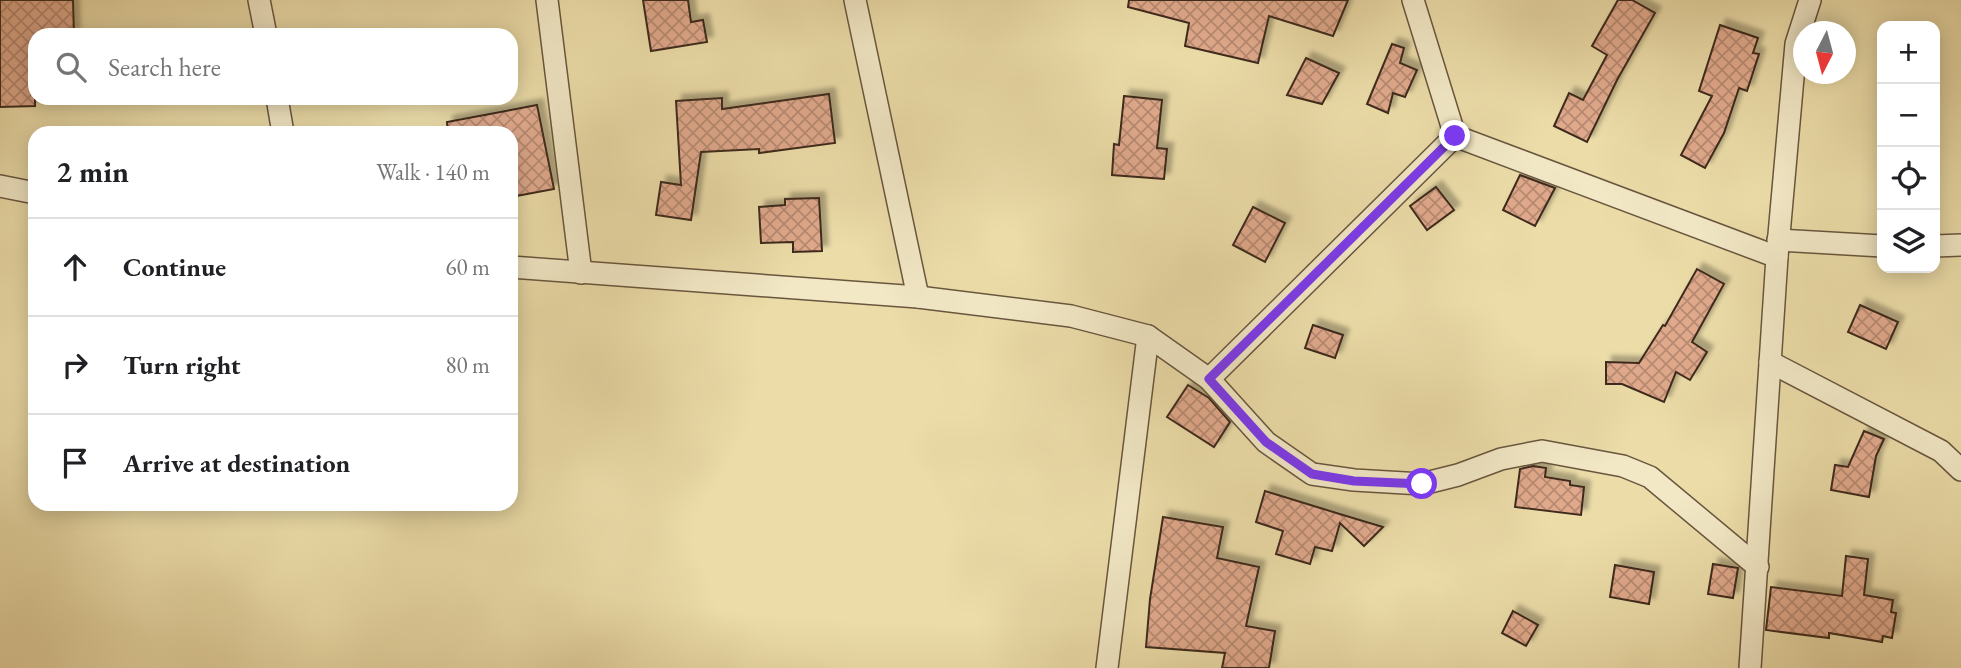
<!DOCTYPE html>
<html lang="en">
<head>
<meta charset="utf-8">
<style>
  body { margin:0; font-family:"EB Garamond",serif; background:#f6f6f6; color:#202124 }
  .controls { position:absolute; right:21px; top:21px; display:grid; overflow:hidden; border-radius:14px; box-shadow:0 4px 18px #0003 }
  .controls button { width:63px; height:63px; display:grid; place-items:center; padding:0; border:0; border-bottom:2px solid #e0e0e0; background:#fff; color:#202124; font:35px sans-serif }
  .compass { position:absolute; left:1793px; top:21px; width:63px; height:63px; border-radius:50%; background:#fff; box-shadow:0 4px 18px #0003; rotate:186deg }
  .stop { position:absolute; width:21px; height:21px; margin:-16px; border:5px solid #7c3aed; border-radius:50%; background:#fff }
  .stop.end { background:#7c3aed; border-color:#fff; box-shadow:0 2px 7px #0008 }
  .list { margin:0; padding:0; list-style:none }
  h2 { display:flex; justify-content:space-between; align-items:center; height:91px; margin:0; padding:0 28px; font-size:30px }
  h2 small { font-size:23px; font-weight:400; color:#757577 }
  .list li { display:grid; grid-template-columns:46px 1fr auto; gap:21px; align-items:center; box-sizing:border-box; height:98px; padding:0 28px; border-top:2px solid #e0e0e0 }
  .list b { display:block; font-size:26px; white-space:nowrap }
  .list em { font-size:23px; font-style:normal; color:#757577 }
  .icon { flex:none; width:38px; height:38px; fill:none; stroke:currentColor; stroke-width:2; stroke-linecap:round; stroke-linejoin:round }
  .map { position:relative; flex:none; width:1961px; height:668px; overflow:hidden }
  .search { position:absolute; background:#fff; box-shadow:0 4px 18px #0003; left:28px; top:28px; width:490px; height:77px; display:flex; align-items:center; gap:18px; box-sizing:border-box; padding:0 24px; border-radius:21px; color:#757577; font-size:26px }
  .panel { position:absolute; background:#fff; box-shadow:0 4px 18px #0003; left:28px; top:126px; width:490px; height:385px; border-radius:21px }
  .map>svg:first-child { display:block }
  .building { fill:url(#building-cross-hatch); stroke:#3e291b; stroke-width:2; filter:url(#shadow) }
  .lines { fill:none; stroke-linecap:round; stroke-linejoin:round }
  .street-casing { stroke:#69563e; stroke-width:24 }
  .street { stroke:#f2e8c6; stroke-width:21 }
  .route { stroke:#7c3aed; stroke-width:9 }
</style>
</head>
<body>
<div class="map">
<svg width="1961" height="668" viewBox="0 0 1961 668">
  <defs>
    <pattern id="building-cross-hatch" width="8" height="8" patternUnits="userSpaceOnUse" patternTransform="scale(1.75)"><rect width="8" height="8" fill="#e0a98c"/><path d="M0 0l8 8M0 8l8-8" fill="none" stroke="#b78a72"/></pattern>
    <filter id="shadow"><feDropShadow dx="6" dy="-6" stdDeviation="2" flood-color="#0004"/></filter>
  </defs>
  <rect width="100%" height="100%" fill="#ebdca8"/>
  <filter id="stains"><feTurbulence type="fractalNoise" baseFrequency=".00286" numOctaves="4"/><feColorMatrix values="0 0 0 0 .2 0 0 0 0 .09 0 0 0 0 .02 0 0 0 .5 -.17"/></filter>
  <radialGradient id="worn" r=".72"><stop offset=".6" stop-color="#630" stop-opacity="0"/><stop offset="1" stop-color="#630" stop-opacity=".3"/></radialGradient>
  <g class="building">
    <path d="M 0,0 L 73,0 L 74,35 L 35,35 L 35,106 L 0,107 Z"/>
    <path d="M 643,0 L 688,0 L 691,22 L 703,20 L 707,42 L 651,51 Z"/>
    <path d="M 1129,0 L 1348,0 L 1333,36 L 1269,16 L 1258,63 L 1185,46 L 1189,23 L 1128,7 Z"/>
    <path d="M 1618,0 L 1632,0 L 1655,13 L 1617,80 L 1587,142 L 1554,126 L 1569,93 L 1583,100 L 1607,55 L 1592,46 Z"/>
    <path d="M 1720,25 L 1758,38 L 1753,53 L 1759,54 L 1747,91 L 1739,88 L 1724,133 L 1705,168 L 1681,155 L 1712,96 L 1699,91 Z"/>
    <path d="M 1392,44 L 1404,48 L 1400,63 L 1417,70 L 1405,97 L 1393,93 L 1388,113 L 1367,104 Z"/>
    <path d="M 1306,58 L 1339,73 L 1322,104 L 1287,95 Z"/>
    <path d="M 829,94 L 835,143 L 759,153 L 759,149 L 701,152 L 691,220 L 656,215 L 661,182 L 681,185 L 676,101 L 722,98 L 722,109 Z"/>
    <path d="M 1124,96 L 1162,100 L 1157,148 L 1167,149 L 1164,179 L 1112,175 L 1114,144 L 1119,145 Z"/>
    <path d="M 537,105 L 554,189 L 511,197 L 511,133 L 448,133 L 447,122 Z"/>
    <path d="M 1520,175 L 1555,188 L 1535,226 L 1503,210 Z"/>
    <path d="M 1436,187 L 1454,210 L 1427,230 L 1410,206 Z"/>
    <path d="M 819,198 L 822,251 L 793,252 L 793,242 L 761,243 L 759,207 L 785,205 L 785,199 Z"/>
    <path d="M 1253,207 L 1285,223 L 1265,262 L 1233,245 Z"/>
    <path d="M 1697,269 L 1724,284 L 1692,342 L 1707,352 L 1690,380 L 1676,372 L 1664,402 L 1622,384 L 1606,384 L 1606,362 L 1639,363 L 1663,325 L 1665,326 Z"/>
    <path d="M 1860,305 L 1898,322 L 1886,349 L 1848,332 Z"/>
    <path d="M 1313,325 L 1343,335 L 1335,358 L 1305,348 Z"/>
    <path d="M 1188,385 L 1209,398 L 1230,422 L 1214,447 L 1167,417 Z"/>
    <path d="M 1864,431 L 1884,439 L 1876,456 L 1869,497 L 1831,490 L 1835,465 L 1848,467 Z"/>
    <path d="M 1533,466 L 1546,468 L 1545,477 L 1570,481 L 1570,485 L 1584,487 L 1581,515 L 1515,507 L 1520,469 Z"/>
    <path d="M 1265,491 L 1343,515 L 1383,527 L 1364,546 L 1340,523 L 1332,551 L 1315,547 L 1310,564 L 1276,554 L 1283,531 L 1256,522 Z"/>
    <path d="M 1163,517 L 1223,527 L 1217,558 L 1259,567 L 1246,626 L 1275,631 L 1269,668 L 1222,668 L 1225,653 L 1146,647 L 1150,599 Z"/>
    <path d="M 1846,556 L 1868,559 L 1864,595 L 1893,600 L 1891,612 L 1896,613 L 1892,638 L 1883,636 L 1882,642 L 1829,633 L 1829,638 L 1766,630 L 1771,587 L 1842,596 Z"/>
    <path d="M 1713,564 L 1738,568 L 1733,598 L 1708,594 Z"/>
    <path d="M 1615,565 L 1654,572 L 1649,604 L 1610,597 Z"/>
    <path d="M 1513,611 L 1538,625 L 1526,646 L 1502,633 Z"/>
  </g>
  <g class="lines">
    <defs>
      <g id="street">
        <path d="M 259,0 L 266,35"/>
        <path d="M 547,0 L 581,273"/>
        <path d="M 855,0 L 918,297"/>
        <path d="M 1413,0 L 1455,136"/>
        <path d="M 277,98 L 283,133"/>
        <path d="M 0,186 L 35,193"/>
        <path d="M 1778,240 L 1882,246"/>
        <path d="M 1935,246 L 1961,245"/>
        <path d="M 511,267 L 918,297 L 1071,316 L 1148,336 L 1209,379 L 1455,136 L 1777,257"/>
        <path d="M 1770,362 L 1941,451 L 1961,470"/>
        <path d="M 1209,379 L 1266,442 L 1312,474 L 1354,480 L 1422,484 L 1458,475 L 1501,459 L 1542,451 L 1623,466 L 1650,477 L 1758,567"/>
        <path d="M 1107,668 L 1148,336"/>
        <path d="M 1750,668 L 1777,257 L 1796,44 L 1810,0"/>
      </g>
    </defs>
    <use href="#street" class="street-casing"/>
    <use href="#street" class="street"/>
  </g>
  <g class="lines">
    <path class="route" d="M 1422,484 L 1354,481 L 1312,474 L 1266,442 L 1209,379 L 1455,136"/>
  </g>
  <rect width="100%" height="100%" filter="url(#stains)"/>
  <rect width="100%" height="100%" fill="url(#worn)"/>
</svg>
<div class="controls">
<button>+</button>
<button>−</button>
<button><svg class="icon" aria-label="locate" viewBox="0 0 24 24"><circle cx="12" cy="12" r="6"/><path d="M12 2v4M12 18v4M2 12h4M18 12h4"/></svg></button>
<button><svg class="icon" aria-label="layers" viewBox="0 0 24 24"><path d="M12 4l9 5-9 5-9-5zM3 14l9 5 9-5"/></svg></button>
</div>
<svg class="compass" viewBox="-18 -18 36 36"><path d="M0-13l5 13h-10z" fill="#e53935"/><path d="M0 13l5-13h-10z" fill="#757577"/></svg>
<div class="stop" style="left:1422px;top:484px"></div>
<div class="stop end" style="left:1455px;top:136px"></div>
<div class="search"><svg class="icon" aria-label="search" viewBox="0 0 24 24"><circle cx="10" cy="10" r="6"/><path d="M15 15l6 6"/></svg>Search here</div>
<section class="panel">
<h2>2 min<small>Walk · 140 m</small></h2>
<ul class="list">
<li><svg class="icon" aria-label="ahead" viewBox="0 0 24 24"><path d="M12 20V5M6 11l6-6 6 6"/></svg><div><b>Continue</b></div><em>60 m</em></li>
<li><svg class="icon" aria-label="right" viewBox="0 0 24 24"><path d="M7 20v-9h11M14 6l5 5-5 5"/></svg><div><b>Turn right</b></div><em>80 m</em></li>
<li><svg class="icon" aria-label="arrive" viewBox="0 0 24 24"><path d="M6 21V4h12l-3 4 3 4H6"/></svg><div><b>Arrive at destination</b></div></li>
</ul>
</section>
</div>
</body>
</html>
